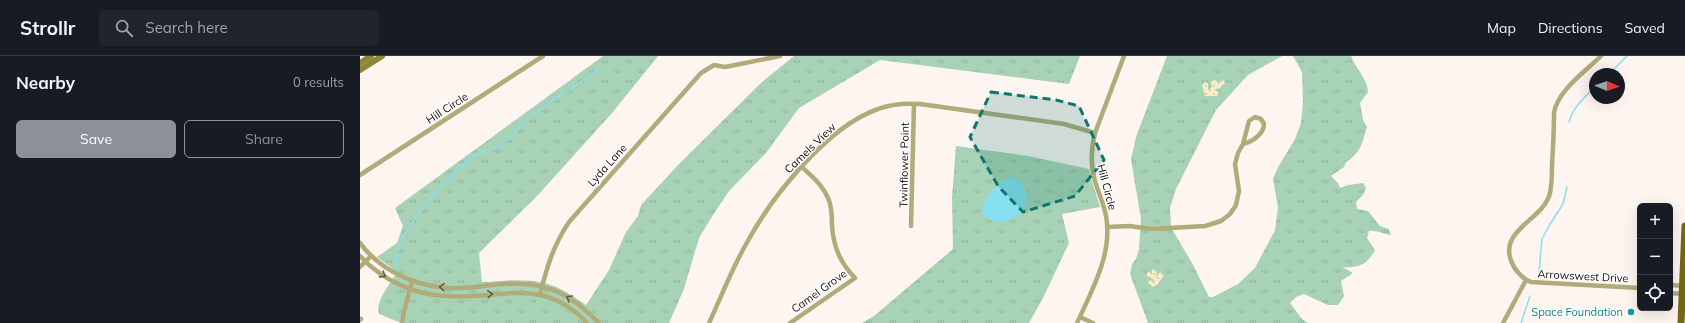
<!DOCTYPE html>
<html lang="en">
<head>
<meta charset="utf-8">
<style>
  body { margin:0; font-family:Mulish,sans-serif; background:#20242c; color:#f1f3f6 }
  .controls { position:absolute; right:12px; bottom:12px; display:grid; overflow:hidden; border-radius:6px; box-shadow:0 4px 16px #0002 }
  .controls button { width:36px; height:36px; display:grid; place-items:center; padding:0; border:0; border-bottom:1px solid #363941; background:#171b24; color:#f1f3f6; font:20px sans-serif }
  .compass { position:absolute; left:1229px; top:12px; width:36px; height:36px; border-radius:50%; background:#171b24; box-shadow:0 4px 16px #0002; rotate:92deg }
  .list { margin:0; padding:0; list-style:none }
  h2 { display:flex; justify-content:space-between; align-items:center; height:52px; margin:0; padding:0 16px; font-size:17px }
  h2 small { font-size:13px; font-weight:400; color:#9ea1a6 }
  .actions { display:flex; gap:8px; padding:12px 16px }
  .actions a { flex:1; padding:9px 0; border:1px solid #8c9099; border-radius:6px; text-align:center; font-size:14px; color:#8c9099 }
  .actions .main { background:#8c9099; color:#fff }
  .icon { flex:none; width:22px; height:22px; fill:none; stroke:currentColor; stroke-width:2; stroke-linecap:round; stroke-linejoin:round }
  .map { position:relative; flex:none; width:1325px; height:267px; overflow:hidden }
  header { display:flex; align-items:center; gap:24px; box-sizing:border-box; height:56px; padding:0 20px; background:#171b24; border-bottom:1px solid #363941 }
  header strong { font-size:19px }
  nav { display:flex; gap:22px; margin-inline-start:auto; font-size:14px }
  .search { width:280px; height:36px; background:#20242c; display:flex; align-items:center; gap:10px; box-sizing:border-box; padding:0 14px; border-radius:6px; color:#9ea1a6; font-size:15px }
  main { display:flex }
  aside { flex:1; background:#171b24 }
  .map>svg:first-child { display:block }
  .grass { fill:url(#grass-tufts) }
  .sand { fill:url(#sand-dots) }
  .water { fill:#86e0f1 }
  .lines { fill:none; stroke-linecap:round; stroke-linejoin:round }
  .stream { stroke:#86e0f1; stroke-width:1.5 }
  .street { stroke:#b0ab79; stroke-width:4.5 }
  .secondary { stroke:#8f8535; stroke-width:6 }
  .primary { stroke:#746a13; stroke-width:7 }
  .oneway { stroke:#625c41 }
  .marked { fill:#0f766e; fill-opacity:0.2; stroke:#0f766e; stroke-width:3; stroke-dasharray:8 5; stroke-linejoin:round }
  .culture-dot { fill:#0f9aa8; stroke:#fff; stroke-width:1.5 }
  .labels { text-anchor:middle; stroke-width:3; stroke-linejoin:round; paint-order:stroke }
  .street-label { font-size:11px; fill:#140c09; stroke:#fff }
  .culture-label { font-size:11px; fill:#0d838f; stroke:#fff; text-anchor:end }
</style>
</head>
<body>
<header>
<strong>Strollr</strong>
<div class="search"><svg class="icon" aria-label="search" viewBox="0 0 24 24"><circle cx="10" cy="10" r="6"/><path d="M15 15l6 6"/></svg>Search here</div>
<nav><a>Map</a><a>Directions</a><a>Saved</a></nav>
</header>
<main>
<aside>
<h2>Nearby<small>0 results</small></h2>
<ul class="list">
</ul>
<div class="actions"><a class="main">Save</a><a>Share</a></div>
</aside>
<div class="map">
<svg width="1325" height="267" viewBox="0 0 1325 267">
  <defs>
    <pattern id="grass-tufts" width="24" height="20" patternUnits="userSpaceOnUse"><rect width="24" height="20" fill="#a8d2b5"/><path d="M3 7l-1-3M5 7V3M7 7l1-3M15 17l-1-3M17 17v-4M19 17l1-3" fill="none" stroke="#90b39a"/></pattern>
    <pattern id="sand-dots" width="8" height="8" patternUnits="userSpaceOnUse"><rect width="8" height="8" fill="#f7edc7"/><path d="M2 2h.1M6 6h.1" fill="none" stroke="#d3caaa" stroke-width="1.8" stroke-linecap="round"/></pattern>
  </defs>
  <rect width="100%" height="100%" fill="#fef4f0"/>
  <g class="grass">
    <path d="M 243,0 L 298,0 L 252,57 L 178,139 L 119,197 L 122,226 C 143,225 167,222 188,228 C 202,232 214,241 226,249 L 249,214 L 266,176 L 278,160 L 281,149 L 319,108 L 402,26 L 434,0 L 720,0 L 709,28 L 520,4 L 439,52 L 406,97 L 369,135 L 353,159 L 339,182 L 324,233 L 309,267 L 41,267 L 19,258 C 15,245 31,227 37,216 L 17,201 L 37,187 L 43,170 L 35,152 Z"/>
    <path d="M 807,0 L 922,0 L 888,19 L 856,54 L 816,133 L 810,152 L 811,169 L 813,175 L 832,207 L 849,241 L 853,241 L 878,228 L 895,212 L 915,174 L 918,151 L 913,123 L 917,113 L 935,83 L 941,67 L 943,47 L 942,16 L 933,0 L 991,0 C 996,13 1007,22 1008,36 L 1000,47 L 1003,64 L 1007,71 C 1002,87 1001,97 986,106 L 984,111 L 971,120 L 978,127 L 980,132 L 988,129 L 1003,127 L 1006,132 L 1003,139 L 996,146 L 997,153 L 1008,155 L 1020,170 L 1029,173 L 1031,179 C 1023,178 1016,174 1009,175 L 1007,182 L 1015,194 C 1007,209 999,212 982,211 L 993,217 L 981,225 L 984,240 L 978,249 L 968,249 L 944,238 L 936,241 L 930,247 L 942,263 L 948,267 L 788,267 L 770,218 L 772,208 L 776,203 L 779,193 L 781,163 L 771,103 L 777,78 Z"/>
    <path d="M 596,90 L 668,100 L 729,113 L 731,122 L 740,151 L 702,158 L 709,187 L 683,242 L 669,267 L 502,267 L 514,260 L 593,193 L 592,141 Z"/>
  </g>
  <g class="sand">
    <path d="M 854,24 L 857,25 L 858,28 L 863,24 L 865,27 L 860,32 L 854,34 L 859,36 L 857,40 L 845,40 L 842,29 L 845,26 L 848,27 L 848,34 L 852,31 L 851,26 Z"/>
    <path d="M 793,213 L 797,216 L 795,222 L 800,216 L 804,219 L 798,228 L 793,231 L 788,227 L 790,224 L 793,226 L 794,224 L 787,220 L 786,218 L 789,215 L 792,219 L 792,214 Z"/>
  </g>
  <path class="water" d="M 651,121 C 655,122 658,124 661,128 C 682,150 642,181 622,157 C 622,144 638,125 651,121 Z"/>
  <g class="lines">
    <g class="stream">
      <path d="M 1249,18 L 1267,0"/>
      <path d="M 1209,66 C 1213,51 1224,42 1235,31"/>
      <path d="M 39,214 L 36,212 C 32,181 76,134 98,114 C 103,110 108,103 114,100 C 125,94 137,92 147,84 C 156,77 162,67 171,60 C 192,43 218,31 238,13"/>
      <path d="M 1179,216 L 1182,183 L 1190,168 L 1203,148 L 1207,131"/>
      <path d="M 1161,267 L 1170,240"/>
    </g>
    <g class="street">
      <path d="M 1241,0 C 1226,15 1197,35 1194,57 C 1194,75 1193,92 1192,109 C 1192,118 1192,128 1190,137 C 1184,164 1137,174 1152,207 C 1156,216 1162,222 1171,226 L 1280,232"/>
      <path d="M 0,119 L 183,0"/>
      <path d="M 551,170 L 554,48"/>
      <path d="M 747,171 L 769,170 L 792,173 L 845,170 L 861,165 L 870,158 L 876,149 L 879,135 L 875,108 L 878,97 L 883,88 C 892,86 904,78 904,68 L 901,63 L 895,61 L 889,65 L 883,88"/>
      <path d="M 0,187 C 23,218 64,234 102,232 C 129,230 157,224 184,231 C 206,237 223,251 239,267"/>
      <path d="M 0,200 C 22,224 54,239 87,240 C 141,244 182,219 227,267"/>
      <path d="M 0,211 L 11,200"/>
      <path d="M 1310,229 L 1325,230"/>
      <path d="M 1310,237 L 1324,238"/>
      <path d="M 180,238 C 187,211 193,190 209,166 L 341,17 L 354,9 L 365,11 L 420,0"/>
      <path d="M 720,261 L 733,267"/>
      <path d="M 0,264 L 1,263"/>
      <path d="M 42,267 L 44,256 L 52,225"/>
      <path d="M 349,267 C 361,241 371,215 385,190 C 410,143 466,71 518,53 C 531,48 546,47 560,48 L 704,68 L 735,77"/>
      <path d="M 430,267 L 495,222 C 480,207 473,190 472,169 C 472,160 472,150 468,142 C 463,129 451,120 442,111"/>
      <path d="M 717,267 C 732,234 753,197 746,160 C 744,148 738,136 735,125 C 730,108 731,93 735,77 L 764,0"/>
      <path d="M 1143,267 L 1166,224"/>
    </g>
    <g class="secondary">
      <path d="M 0,7 L 11,0"/>
      <path d="M 0,14 L 22,0"/>
    </g>
    <path class="primary" d="M 1321,267 L 1325,170"/>
  </g>
  <defs><path id="oneway-chevron" d="M-2-3.5L2.5 0L-2 3.5" fill="none" stroke-width="1.6" stroke-linecap="round" stroke-linejoin="round"/></defs>
  <g class="oneway">
    <use href="#oneway-chevron" transform="translate(23 219) rotate(32)"/>
    <use href="#oneway-chevron" transform="translate(82 231) rotate(-176)"/>
    <use href="#oneway-chevron" transform="translate(130 238) rotate(-5)"/>
    <use href="#oneway-chevron" transform="translate(209 242) rotate(-149)"/>
  </g>
  <path class="marked" d="M 631,36 L 696,44 L 719,50 L 744,104 L 715,140 L 663,156 L 638,130 L 610,81 Z"/>
  <circle class="culture-dot" cx="1271" cy="256" r="4"/>
  <g class="labels">
    <g class="street-label">
      <text transform="translate(87 52) rotate(-33)" y="4">Hill Circle</text>
      <text transform="translate(450 92) rotate(-44)" y="4">Camels View</text>
      <text transform="translate(247 109) rotate(-48)" y="4">Lyda Lane</text>
      <text transform="translate(544 109) rotate(-89)" y="4">Twinflower Point</text>
      <text transform="translate(747 131) rotate(75)" y="4">Hill Circle</text>
      <text transform="translate(1223 220) rotate(3)" y="4">Arrowswest Drive</text>
      <text transform="translate(459 235) rotate(-36)" y="4">Camel Grove</text>
    </g>
    <g class="culture-label">
      <text x="1263" y="260">Space Foundation</text>
    </g>
  </g>
</svg>
<div class="controls">
<button>+</button>
<button>−</button>
<button><svg class="icon" aria-label="locate" viewBox="0 0 24 24"><circle cx="12" cy="12" r="6"/><path d="M12 2v4M12 18v4M2 12h4M18 12h4"/></svg></button>
</div>
<svg class="compass" viewBox="-18 -18 36 36"><path d="M0-13l5 13h-10z" fill="#e53935"/><path d="M0 13l5-13h-10z" fill="#9ea1a6"/></svg>
</div>
</main>
</body>
</html>
